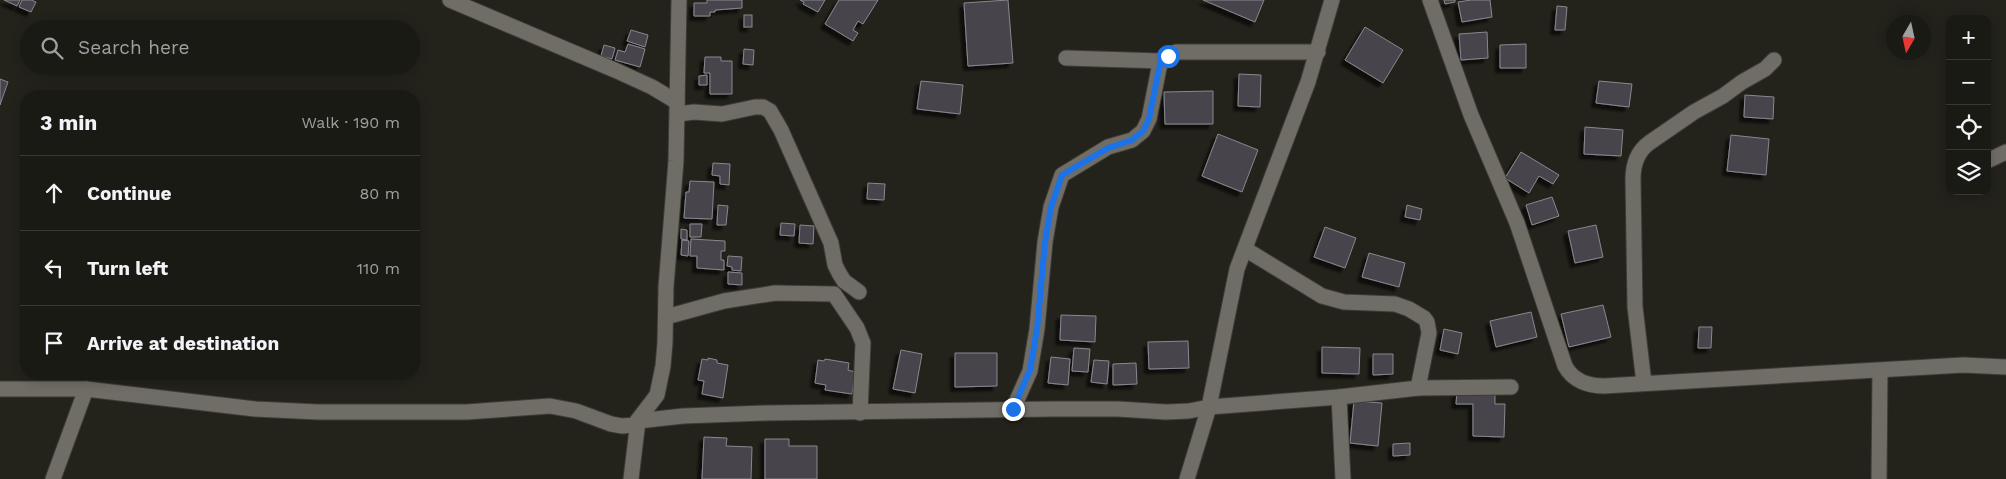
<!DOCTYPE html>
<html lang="en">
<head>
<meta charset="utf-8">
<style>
  body { margin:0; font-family:"Work Sans",sans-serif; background:#272722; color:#f1f3f6 }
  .controls { position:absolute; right:15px; top:15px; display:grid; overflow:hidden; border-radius:10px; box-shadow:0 2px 12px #0003 }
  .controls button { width:45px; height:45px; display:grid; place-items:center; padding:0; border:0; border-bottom:1px solid #383834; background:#1a1a14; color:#f1f3f6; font:25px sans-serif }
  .compass { position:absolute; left:1886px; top:15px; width:45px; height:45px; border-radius:50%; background:#1a1a14; box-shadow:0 2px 12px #0003; rotate:189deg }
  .stop { position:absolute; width:15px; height:15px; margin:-11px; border:4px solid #1a73e8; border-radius:50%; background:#fff }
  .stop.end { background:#1a73e8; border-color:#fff; box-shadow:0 1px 5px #0008 }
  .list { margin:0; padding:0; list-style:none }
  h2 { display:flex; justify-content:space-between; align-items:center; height:65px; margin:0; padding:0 20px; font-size:21px }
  h2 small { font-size:16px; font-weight:400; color:#9fa1a0 }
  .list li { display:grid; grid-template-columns:32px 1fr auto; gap:15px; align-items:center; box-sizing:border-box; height:75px; padding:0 20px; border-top:1px solid #383834 }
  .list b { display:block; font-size:19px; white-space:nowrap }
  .list em { font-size:16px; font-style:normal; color:#9fa1a0 }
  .icon { flex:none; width:28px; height:28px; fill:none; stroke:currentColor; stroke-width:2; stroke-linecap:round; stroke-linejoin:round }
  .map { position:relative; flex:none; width:2006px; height:479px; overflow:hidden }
  .search { position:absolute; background:#1a1a14; box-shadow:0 2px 12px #0003; left:20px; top:20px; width:400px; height:55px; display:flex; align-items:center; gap:12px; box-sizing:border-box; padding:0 18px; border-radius:28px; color:#9fa1a0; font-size:19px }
  .panel { position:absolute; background:#1a1a14; box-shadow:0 2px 12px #0003; left:20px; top:90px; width:400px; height:290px; border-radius:20px }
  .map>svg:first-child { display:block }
  .building { fill:#46444b; stroke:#8a878f; filter:url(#shadow) }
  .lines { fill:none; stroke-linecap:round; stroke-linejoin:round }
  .minor-casing { stroke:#3d3c37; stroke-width:17 }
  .minor { stroke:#6f6d65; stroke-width:15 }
  .route { stroke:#1a73e8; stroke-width:6 }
</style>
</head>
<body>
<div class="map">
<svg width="2006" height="479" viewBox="0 0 2006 479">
  <defs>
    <filter id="shadow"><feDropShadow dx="-4.5" dy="4.5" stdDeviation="1" flood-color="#0009"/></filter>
  </defs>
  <rect width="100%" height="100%" fill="#23221b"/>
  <g class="building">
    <path d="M 4,0 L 20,0 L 17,6 Z"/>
    <path d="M 22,0 L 31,0 L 36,2 L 31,12 L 19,7 Z"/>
    <path d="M 707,0 L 742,0 L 742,8 L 715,10 L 715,12 L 710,12 L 710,16 L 694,16 L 694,3 L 707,3 Z"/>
    <path d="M 800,0 L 825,0 L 818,12 L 803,4 L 804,2 Z"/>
    <path d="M 839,0 L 878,0 L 863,24 L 858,21 L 853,30 L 858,33 L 853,41 L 825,24 Z"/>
    <path d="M 1008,0 L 1013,63 L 968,66 L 964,3 Z"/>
    <path d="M 1203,0 L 1264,0 L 1255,22 Z"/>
    <path d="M 1444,0 L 1455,0 L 1455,2 L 1445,4 Z"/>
    <path d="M 1471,0 L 1490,0 L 1492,17 L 1462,22 L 1458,2 Z"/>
    <path d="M 1557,6 L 1567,7 L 1565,30 L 1555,30 Z"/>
    <rect x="744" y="15" width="8" height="12"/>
    <path d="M 1365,27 L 1403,50 L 1383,83 L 1345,60 Z"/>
    <path d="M 631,30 L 648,35 L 645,47 L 627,41 Z"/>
    <path d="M 1487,32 L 1488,58 L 1461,60 L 1459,34 Z"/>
    <path d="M 628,44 L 645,49 L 640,67 L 615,60 L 618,50 L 625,52 Z"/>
    <path d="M 1526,44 L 1526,68 L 1500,68 L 1500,45 Z"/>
    <path d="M 604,45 L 615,48 L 612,59 L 601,56 Z"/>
    <path d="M 744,49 L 754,50 L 753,65 L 743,64 Z"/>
    <path d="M 705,57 L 721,57 L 721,61 L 732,61 L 732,94 L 710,94 L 710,73 L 704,73 Z"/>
    <path d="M 1239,74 L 1261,75 L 1260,107 L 1238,106 Z"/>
    <path d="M 707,75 L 707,85 L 699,85 L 699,76 Z"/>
    <path d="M 0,79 L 8,82 L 0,105 Z"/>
    <path d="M 921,81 L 963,85 L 960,114 L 917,109 Z"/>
    <path d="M 1599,81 L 1632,84 L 1629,107 L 1596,103 Z"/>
    <path d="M 1213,91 L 1213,124 L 1165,124 L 1164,92 Z"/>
    <path d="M 1745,95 L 1774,97 L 1773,119 L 1744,117 Z"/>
    <path d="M 1585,127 L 1623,130 L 1621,156 L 1584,154 Z"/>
    <path d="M 1218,134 L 1258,150 L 1242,192 L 1202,176 Z"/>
    <path d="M 1731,135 L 1769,139 L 1766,175 L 1727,171 Z"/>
    <path d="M 1521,152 L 1559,175 L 1553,184 L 1539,176 L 1529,193 L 1505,178 Z"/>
    <path d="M 713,163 L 730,164 L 729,185 L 720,184 L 720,176 L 712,175 Z"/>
    <path d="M 690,181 L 714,182 L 712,219 L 684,218 L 686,192 L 689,192 Z"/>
    <path d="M 868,183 L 885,184 L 884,200 L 867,199 Z"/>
    <path d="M 1552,197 L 1559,216 L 1532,225 L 1526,205 Z"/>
    <path d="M 718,205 L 728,206 L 726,225 L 717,225 Z"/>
    <path d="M 1407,205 L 1422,209 L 1420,220 L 1405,217 Z"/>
    <path d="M 781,223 L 795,224 L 794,236 L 780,235 Z"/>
    <path d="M 690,224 L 702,224 L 701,237 L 690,237 Z"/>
    <path d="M 800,225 L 814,226 L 813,244 L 799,243 Z"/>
    <path d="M 1596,225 L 1603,257 L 1575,263 L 1568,231 Z"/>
    <path d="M 1325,227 L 1356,238 L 1345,268 L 1314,257 Z"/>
    <path d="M 681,229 L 687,230 L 687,240 L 681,239 Z"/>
    <path d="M 691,239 L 725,241 L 725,251 L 721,251 L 721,260 L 724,260 L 724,270 L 697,268 L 697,256 L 690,256 Z"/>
    <path d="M 682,240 L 689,241 L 688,256 L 681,255 Z"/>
    <path d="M 1369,253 L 1405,263 L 1399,287 L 1362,277 Z"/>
    <path d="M 728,256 L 742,257 L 741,271 L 732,270 L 732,267 L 727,266 Z"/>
    <path d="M 728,272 L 742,273 L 742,285 L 728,284 Z"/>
    <path d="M 1603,305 L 1611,337 L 1569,347 L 1561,314 Z"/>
    <path d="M 1531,312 L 1537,337 L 1496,347 L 1490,321 Z"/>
    <path d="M 1061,315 L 1096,316 L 1095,342 L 1060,340 Z"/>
    <path d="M 1699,327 L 1712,327 L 1711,348 L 1698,348 Z"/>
    <path d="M 1444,329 L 1462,333 L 1458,354 L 1440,350 Z"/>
    <path d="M 1188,341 L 1189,368 L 1149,369 L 1148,342 Z"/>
    <path d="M 1322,347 L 1360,348 L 1359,374 L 1322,373 Z"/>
    <path d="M 1074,348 L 1090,349 L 1088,372 L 1072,371 Z"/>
    <path d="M 901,350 L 922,354 L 915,393 L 893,389 Z"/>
    <path d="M 955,353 L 997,353 L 997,386 L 955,387 Z"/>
    <path d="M 1373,354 L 1393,354 L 1393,374 L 1373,375 Z"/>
    <path d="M 1051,357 L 1070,359 L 1068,385 L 1048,383 Z"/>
    <path d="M 708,358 L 717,360 L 717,363 L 728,365 L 723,398 L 702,394 L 704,381 L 698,380 L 702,359 L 708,360 Z"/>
    <path d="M 825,359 L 849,363 L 848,370 L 855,372 L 852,394 L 825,390 L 826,385 L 815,383 L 818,360 L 824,361 Z"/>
    <path d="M 1094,360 L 1109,361 L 1107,384 L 1091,382 Z"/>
    <path d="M 1136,363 L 1137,384 L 1113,385 L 1113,364 Z"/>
    <path d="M 1457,392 L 1495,393 L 1495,404 L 1505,404 L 1504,437 L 1473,436 L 1473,404 L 1456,404 Z"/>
    <path d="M 1354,401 L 1382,403 L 1378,446 L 1350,443 Z"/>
    <path d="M 704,437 L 727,438 L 726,446 L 752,447 L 751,479 L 702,479 Z"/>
    <path d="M 765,439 L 789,439 L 789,446 L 817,446 L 817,479 L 765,479 Z"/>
    <path d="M 1410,443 L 1410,455 L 1393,456 L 1393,444 Z"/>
  </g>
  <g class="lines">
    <defs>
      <g id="minor">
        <path d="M 450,0 L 617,71 L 652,87 L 677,102"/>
        <path d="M 1430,0 L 1471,115 L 1517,223 L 1565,366 C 1573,381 1589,386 1604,386 L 1963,365 L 2006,367"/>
        <path d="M 1066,58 L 1161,61"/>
        <path d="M 678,114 L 694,112 L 722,114 L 755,107 L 763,107 L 770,111 L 781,130 L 831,243 L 835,265 L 839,273 L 844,281 L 859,292"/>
        <path d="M 1987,161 L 2006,152"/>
        <path d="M 1245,249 L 1322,296 L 1344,302 L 1395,304 L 1409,309 L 1424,318 L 1427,322 L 1429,333 L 1418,388"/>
        <path d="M 666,317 L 724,301 L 775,293 L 834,294 L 857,328 L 863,343 L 860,413"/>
        <path d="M 1644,383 L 1635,307 L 1633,179 C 1633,165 1637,152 1649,143 L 1694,112 L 1723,96 L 1742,82 L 1765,69 L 1774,60"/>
        <path d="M 0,389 L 86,389 L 255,409 L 318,412 L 467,412 L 550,406 L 576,411 L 611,424 L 622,426 L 634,425 L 657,395 L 663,366 L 665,343 L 666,287 L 676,161 L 679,0"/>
        <path d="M 1339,397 L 1343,479"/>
        <path d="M 1013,409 L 1030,371 L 1037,329 L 1045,242 L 1051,207 L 1062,175 L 1108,147 L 1132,140 L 1143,131 L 1149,119 L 1159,68 C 1162,58 1168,56 1176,52 L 1318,52"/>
        <path d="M 638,421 L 683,416 L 766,413 L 1053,409 L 1118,409 L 1166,412 L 1189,411 L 1209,407 L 1339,397 L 1418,388 L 1511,387"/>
        <path d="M 53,479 L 86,389"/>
        <path d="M 631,479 L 638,421"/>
        <path d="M 1187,479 L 1209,407 L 1237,269 L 1308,82 L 1332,0"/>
        <path d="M 1879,479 L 1880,371"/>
      </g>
    </defs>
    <use href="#minor" class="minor-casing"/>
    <use href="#minor" class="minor"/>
  </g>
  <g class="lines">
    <path class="route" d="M 1013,409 L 1030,370 L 1037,329 L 1045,242 L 1051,207 L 1062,175 L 1108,148 L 1132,140 L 1143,131 L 1149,119 L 1159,68 L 1161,61 L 1168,56"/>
  </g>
</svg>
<div class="controls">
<button>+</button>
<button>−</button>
<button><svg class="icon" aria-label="locate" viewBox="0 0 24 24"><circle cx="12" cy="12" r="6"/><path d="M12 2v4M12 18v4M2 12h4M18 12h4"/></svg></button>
<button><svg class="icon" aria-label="layers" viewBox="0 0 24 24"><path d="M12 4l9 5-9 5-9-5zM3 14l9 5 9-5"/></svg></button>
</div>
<svg class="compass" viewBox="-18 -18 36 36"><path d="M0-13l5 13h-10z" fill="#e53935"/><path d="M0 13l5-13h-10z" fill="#9fa1a0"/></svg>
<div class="stop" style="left:1168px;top:56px"></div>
<div class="stop end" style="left:1013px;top:409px"></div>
<div class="search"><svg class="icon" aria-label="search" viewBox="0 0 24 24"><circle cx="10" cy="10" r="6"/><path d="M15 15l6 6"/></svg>Search here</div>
<section class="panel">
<h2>3 min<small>Walk · 190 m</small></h2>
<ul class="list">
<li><svg class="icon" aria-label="ahead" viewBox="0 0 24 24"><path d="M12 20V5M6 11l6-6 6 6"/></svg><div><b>Continue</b></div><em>80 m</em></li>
<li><svg class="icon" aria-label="left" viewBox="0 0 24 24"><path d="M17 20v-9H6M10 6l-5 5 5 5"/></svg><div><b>Turn left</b></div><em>110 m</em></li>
<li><svg class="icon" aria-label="arrive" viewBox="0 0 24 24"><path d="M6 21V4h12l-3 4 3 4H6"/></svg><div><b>Arrive at destination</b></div></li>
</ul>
</section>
</div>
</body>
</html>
